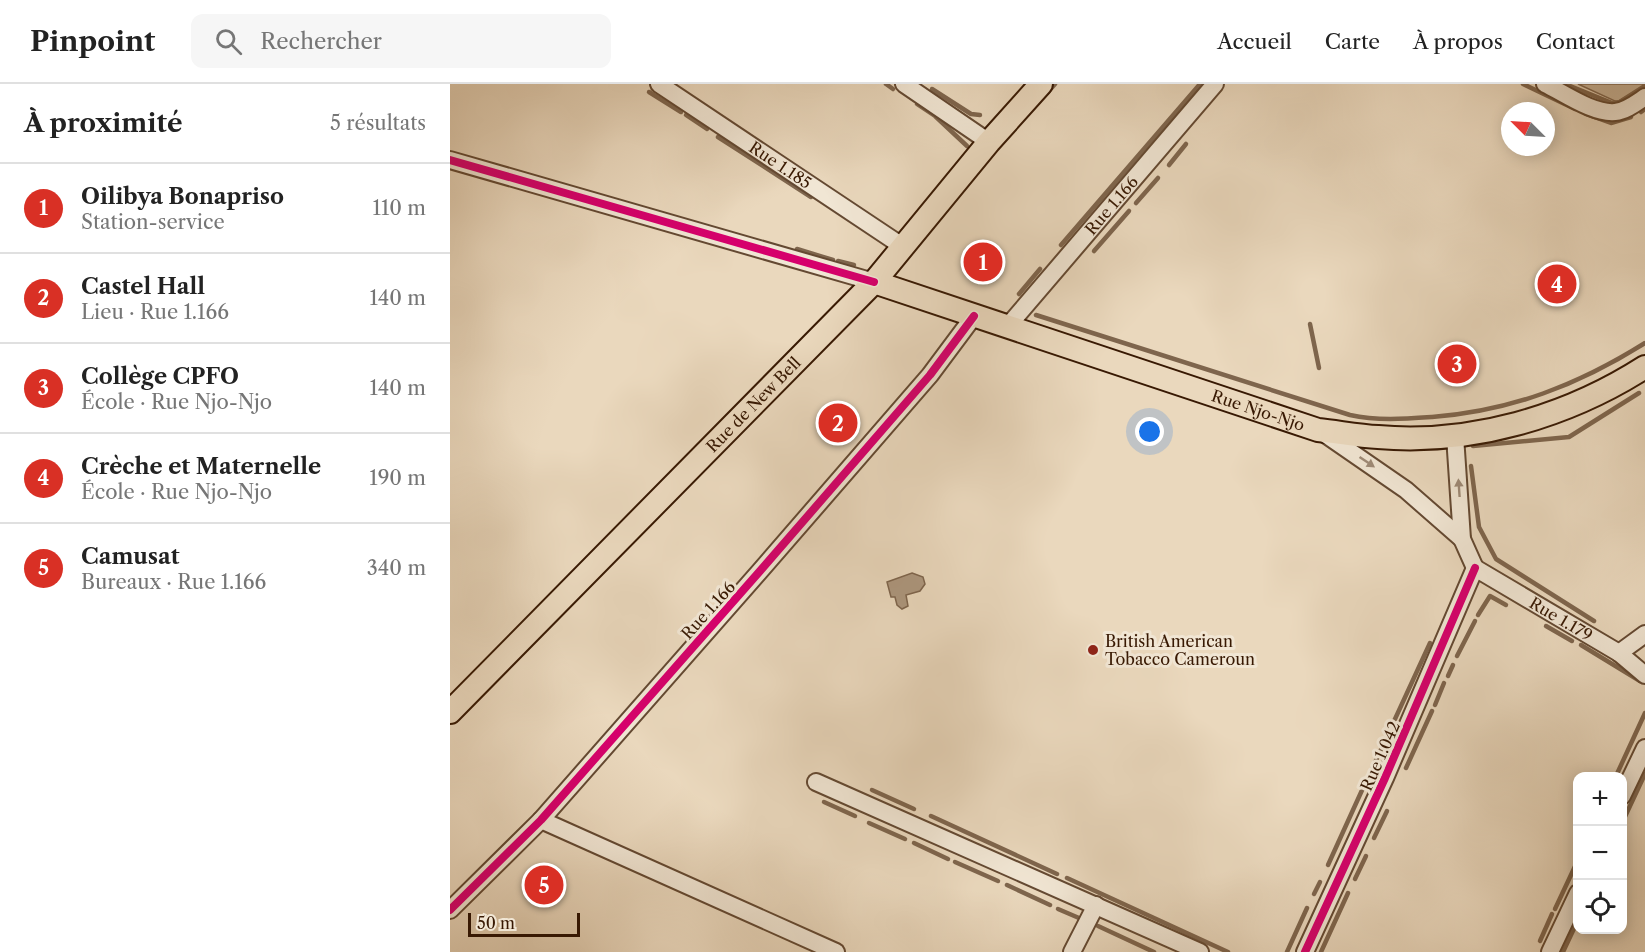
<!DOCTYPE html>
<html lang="fr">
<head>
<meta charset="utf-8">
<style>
  body { margin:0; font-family:"Libre Caslon Text",serif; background:#f6f6f6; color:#222 }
  .controls { position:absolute; right:18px; bottom:18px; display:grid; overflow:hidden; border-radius:12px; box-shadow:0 3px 15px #0003 }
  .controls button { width:54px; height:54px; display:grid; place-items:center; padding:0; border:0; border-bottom:2px solid #e0e0e0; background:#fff; color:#222; font:30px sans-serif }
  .compass { position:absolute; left:1051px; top:18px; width:54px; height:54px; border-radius:50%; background:#fff; box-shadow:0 3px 15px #0003; rotate:294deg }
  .scale { position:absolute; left:18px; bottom:15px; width:112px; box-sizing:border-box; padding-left:6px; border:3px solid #381903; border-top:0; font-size:16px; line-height:21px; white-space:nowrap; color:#381903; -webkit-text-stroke:4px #f1e6d4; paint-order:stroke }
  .you { position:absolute; left:700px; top:348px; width:21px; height:21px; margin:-15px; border:4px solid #fff; border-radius:50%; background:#1a73e8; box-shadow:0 0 0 9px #1a73e833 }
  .badge { display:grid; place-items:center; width:39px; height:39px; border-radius:50%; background:#d93025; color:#fff; font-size:20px; font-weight:700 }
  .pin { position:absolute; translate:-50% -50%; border:3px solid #fff; box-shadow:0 2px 6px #0006 }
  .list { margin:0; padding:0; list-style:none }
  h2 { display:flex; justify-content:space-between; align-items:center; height:78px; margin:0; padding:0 24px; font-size:26px }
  h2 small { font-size:20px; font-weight:400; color:#767676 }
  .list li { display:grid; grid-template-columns:39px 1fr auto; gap:18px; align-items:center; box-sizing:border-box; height:90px; padding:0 24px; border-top:2px solid #e0e0e0 }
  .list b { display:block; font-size:22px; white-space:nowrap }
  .list p { margin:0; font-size:20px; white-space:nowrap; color:#767676 }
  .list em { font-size:20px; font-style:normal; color:#767676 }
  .icon { flex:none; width:33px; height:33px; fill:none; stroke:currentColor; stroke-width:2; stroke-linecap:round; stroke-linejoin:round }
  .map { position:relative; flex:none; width:1195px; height:868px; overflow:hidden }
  header { display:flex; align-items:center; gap:36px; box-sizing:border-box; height:84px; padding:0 30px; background:#fff; border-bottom:2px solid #e0e0e0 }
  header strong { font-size:28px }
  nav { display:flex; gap:33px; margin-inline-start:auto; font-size:21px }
  .search { width:420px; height:54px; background:#f6f6f6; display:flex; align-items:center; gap:15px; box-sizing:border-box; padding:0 21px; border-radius:12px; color:#767676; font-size:22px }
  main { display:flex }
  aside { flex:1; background:#fff }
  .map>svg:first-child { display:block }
  .green { fill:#ccb89d; stroke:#826850; stroke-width:1.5 }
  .water { fill:#ad977e; stroke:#7e654d; stroke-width:1.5 }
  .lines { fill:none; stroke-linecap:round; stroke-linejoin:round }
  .stream { stroke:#7e654d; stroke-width:4.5 }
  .minor-casing { stroke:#644932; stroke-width:20 }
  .major-casing { stroke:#381903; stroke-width:26 }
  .minor { stroke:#f1e6d4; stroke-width:16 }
  .major { stroke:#ead8bd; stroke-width:22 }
  .cycleway-casing { stroke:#f1e6d4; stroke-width:11 }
  .cycleway { stroke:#d6006c; stroke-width:8 }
  .oneway { fill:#9e8a76 }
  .poi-dot { fill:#8f2418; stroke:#f1e6d4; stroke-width:2 }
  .labels { text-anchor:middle; stroke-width:6; stroke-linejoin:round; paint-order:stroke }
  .street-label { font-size:16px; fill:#381903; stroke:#f1e6d4 }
  .poi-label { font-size:16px; fill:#381903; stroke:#f1e6d4; text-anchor:start }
</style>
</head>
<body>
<header>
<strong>Pinpoint</strong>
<div class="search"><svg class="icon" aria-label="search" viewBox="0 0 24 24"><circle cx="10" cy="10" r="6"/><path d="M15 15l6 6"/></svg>Rechercher</div>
<nav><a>Accueil</a><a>Carte</a><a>À propos</a><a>Contact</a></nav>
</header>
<main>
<aside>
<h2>À proximité<small>5 résultats</small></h2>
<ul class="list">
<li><span class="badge">1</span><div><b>Oilibya Bonapriso</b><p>Station-service</p></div><em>110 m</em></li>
<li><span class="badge">2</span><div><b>Castel Hall</b><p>Lieu · Rue 1.166</p></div><em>140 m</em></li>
<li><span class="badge">3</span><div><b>Collège CPFO</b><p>École · Rue Njo-Njo</p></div><em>140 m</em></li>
<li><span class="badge">4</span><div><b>Crèche et Maternelle</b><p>École · Rue Njo-Njo</p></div><em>190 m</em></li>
<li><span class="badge">5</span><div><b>Camusat</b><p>Bureaux · Rue 1.166</p></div><em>340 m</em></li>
</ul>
</aside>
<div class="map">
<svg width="1195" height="868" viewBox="0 0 1195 868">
  <rect width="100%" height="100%" fill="#ead8bd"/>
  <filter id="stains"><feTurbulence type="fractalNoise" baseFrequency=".00333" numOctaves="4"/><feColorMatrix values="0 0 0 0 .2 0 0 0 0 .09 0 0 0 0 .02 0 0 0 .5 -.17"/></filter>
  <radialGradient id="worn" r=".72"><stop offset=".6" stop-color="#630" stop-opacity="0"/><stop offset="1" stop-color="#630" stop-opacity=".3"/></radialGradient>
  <path class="green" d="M 1128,0 L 1195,0 L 1167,18 Z"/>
  <path class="water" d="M 462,489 L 473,493 L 475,500 L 470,507 L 456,511 L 458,522 L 452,525 L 447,521 L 445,513 L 441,513 L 437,498 Z"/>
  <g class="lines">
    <g class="stream">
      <path d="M 436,0 L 443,5"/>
      <path d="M 1073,0 L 1125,25"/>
      <path d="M 1115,0 L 1162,19 L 1170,18 L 1195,3"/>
      <path d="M 482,5 L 521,30 L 530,31"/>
      <path d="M 199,8 L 231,28"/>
      <path d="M 597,9 L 605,0"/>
      <path d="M 467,20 L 485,32 L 517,62"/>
      <path d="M 1191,28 L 1195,25"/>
      <path d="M 1136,30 L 1161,39 L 1181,33"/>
      <path d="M 236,31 L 257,45"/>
      <path d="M 268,53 L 361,113"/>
      <path d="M 719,81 L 736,60"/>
      <path d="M 686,119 L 708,94"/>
      <path d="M 611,161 L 750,0"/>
      <path d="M 347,165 L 383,176"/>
      <path d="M 644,167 L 679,127"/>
      <path d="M 388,177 L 404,181"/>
      <path d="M 569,210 L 590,185"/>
      <path d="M 586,231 L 900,331 C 927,337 954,335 982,333 C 1061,327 1128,301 1195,259"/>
      <path d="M 860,240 L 869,284"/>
      <path d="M 1023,362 L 1119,353 L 1189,309"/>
      <path d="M 1021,382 L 1029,443 L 1046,475 L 1144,537"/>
      <path d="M 1028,531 L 1040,512 L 1056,521"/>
      <path d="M 1096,542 L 1122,557"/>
      <path d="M 1131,561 L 1190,597"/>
      <path d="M 1007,572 L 1025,537"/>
      <path d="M 998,592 L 1003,581"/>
      <path d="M 985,621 L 994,599"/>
      <path d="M 956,684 L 982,627"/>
      <path d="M 922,685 L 980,559"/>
      <path d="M 1166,692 L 1195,629"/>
      <path d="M 422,706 L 464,725"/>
      <path d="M 374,718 L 405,732"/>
      <path d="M 481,732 L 607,790"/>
      <path d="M 419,739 L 455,755"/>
      <path d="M 1172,739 L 1195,690"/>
      <path d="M 924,754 L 937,727"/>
      <path d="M 464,759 L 498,775"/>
      <path d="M 505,778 L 548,797"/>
      <path d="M 878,781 L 918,693"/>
      <path d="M 617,794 L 778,868"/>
      <path d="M 905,795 L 916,772"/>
      <path d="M 557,801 L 600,821"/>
      <path d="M 864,810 L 870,798"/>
      <path d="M 608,825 L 636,837"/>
      <path d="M 1105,825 L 1128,776"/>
      <path d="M 648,842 L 704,868"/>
      <path d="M 1090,857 L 1102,830"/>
      <path d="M 837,868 L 857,824"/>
      <path d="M 871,868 L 898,809"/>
      <path d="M 1113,868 L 1128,836"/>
    </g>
    <defs>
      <g id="minor">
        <path id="s1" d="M 209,0 L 452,162"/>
        <path d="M 454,0 L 539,58"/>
        <path d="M 1095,0 C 1114,9 1143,30 1165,28 C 1176,27 1186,19 1195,13"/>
        <path d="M 0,76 L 424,198"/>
        <path id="s2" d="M 558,242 L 765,0"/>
        <path d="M 872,348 L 956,406 L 1012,455"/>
        <path d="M 1005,352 L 1012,455 L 1025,484"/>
        <path id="s3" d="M 1025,484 L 1169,569 L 1195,591"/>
        <path d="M 1169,569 L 1195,550"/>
        <path d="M 366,698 L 750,868"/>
        <path d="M 1172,712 L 1195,664"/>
        <path d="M 91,736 L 386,868"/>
        <path d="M 0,826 L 91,736 L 310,487 L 480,291 L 524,232"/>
        <path d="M 622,868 L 646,821"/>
        <path d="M 855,868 L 935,694 L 1025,484"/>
        <path d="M 1100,868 L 1128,809"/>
      </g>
      <g id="major">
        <path id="s4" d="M 424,198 L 868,346 C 888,348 908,352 928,353 C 1021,361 1117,333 1195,283"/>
        <path id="s5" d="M 0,628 L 424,198 L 539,58 L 591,0"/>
      </g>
    </defs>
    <use href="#minor" class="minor-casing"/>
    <use href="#major" class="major-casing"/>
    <use href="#minor" class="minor"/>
    <use href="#major" class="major"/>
    <defs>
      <g id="cycleway">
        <path d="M 0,76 L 424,198"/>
        <path d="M 0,826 L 91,736 L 310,487 L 480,291 L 524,232"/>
        <path d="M 855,868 L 935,694 L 1025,484"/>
      </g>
    </defs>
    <use href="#cycleway" class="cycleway-casing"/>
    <use href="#cycleway" class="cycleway"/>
  </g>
  <defs><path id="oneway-solid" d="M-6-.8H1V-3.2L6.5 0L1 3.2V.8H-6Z" transform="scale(1.5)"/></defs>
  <g class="oneway">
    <use href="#oneway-solid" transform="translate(917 378) rotate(34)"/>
    <use href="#oneway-solid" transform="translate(1009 404) rotate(-94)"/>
  </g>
  <circle class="poi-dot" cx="643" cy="566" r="6"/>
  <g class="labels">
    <g class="street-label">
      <text dy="6" stroke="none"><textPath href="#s1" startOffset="146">Rue 1.185</textPath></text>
      <text dy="6" stroke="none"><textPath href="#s2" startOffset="159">Rue 1.166</textPath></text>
      <text dy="6" stroke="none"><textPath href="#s5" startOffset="432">Rue de New Bell</textPath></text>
      <text dy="6" stroke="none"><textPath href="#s4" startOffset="405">Rue Njo-Njo</textPath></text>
      <text transform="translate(258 526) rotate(-48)" y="6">Rue 1.166</text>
      <text dy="6" stroke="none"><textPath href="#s3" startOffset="100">Rue 1.179</textPath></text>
      <text transform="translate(930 672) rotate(-66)" y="6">Rue 1.042</text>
    </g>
    <g class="poi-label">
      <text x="655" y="563">British American<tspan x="655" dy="18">Tobacco Cameroun</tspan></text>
    </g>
  </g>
  <rect width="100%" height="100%" filter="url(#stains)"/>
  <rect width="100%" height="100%" fill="url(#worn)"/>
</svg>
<div class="controls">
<button>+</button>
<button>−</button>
<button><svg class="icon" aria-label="locate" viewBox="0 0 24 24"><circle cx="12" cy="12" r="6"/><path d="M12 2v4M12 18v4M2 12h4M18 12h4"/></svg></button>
</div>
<svg class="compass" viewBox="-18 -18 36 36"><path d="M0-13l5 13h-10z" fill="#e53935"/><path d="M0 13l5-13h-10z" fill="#767676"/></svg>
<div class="scale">50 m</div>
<div class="you"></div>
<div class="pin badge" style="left:533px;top:178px">1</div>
<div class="pin badge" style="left:388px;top:339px">2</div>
<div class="pin badge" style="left:1007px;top:280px">3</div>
<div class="pin badge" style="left:1107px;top:200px">4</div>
<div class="pin badge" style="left:94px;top:801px">5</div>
</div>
</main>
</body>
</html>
